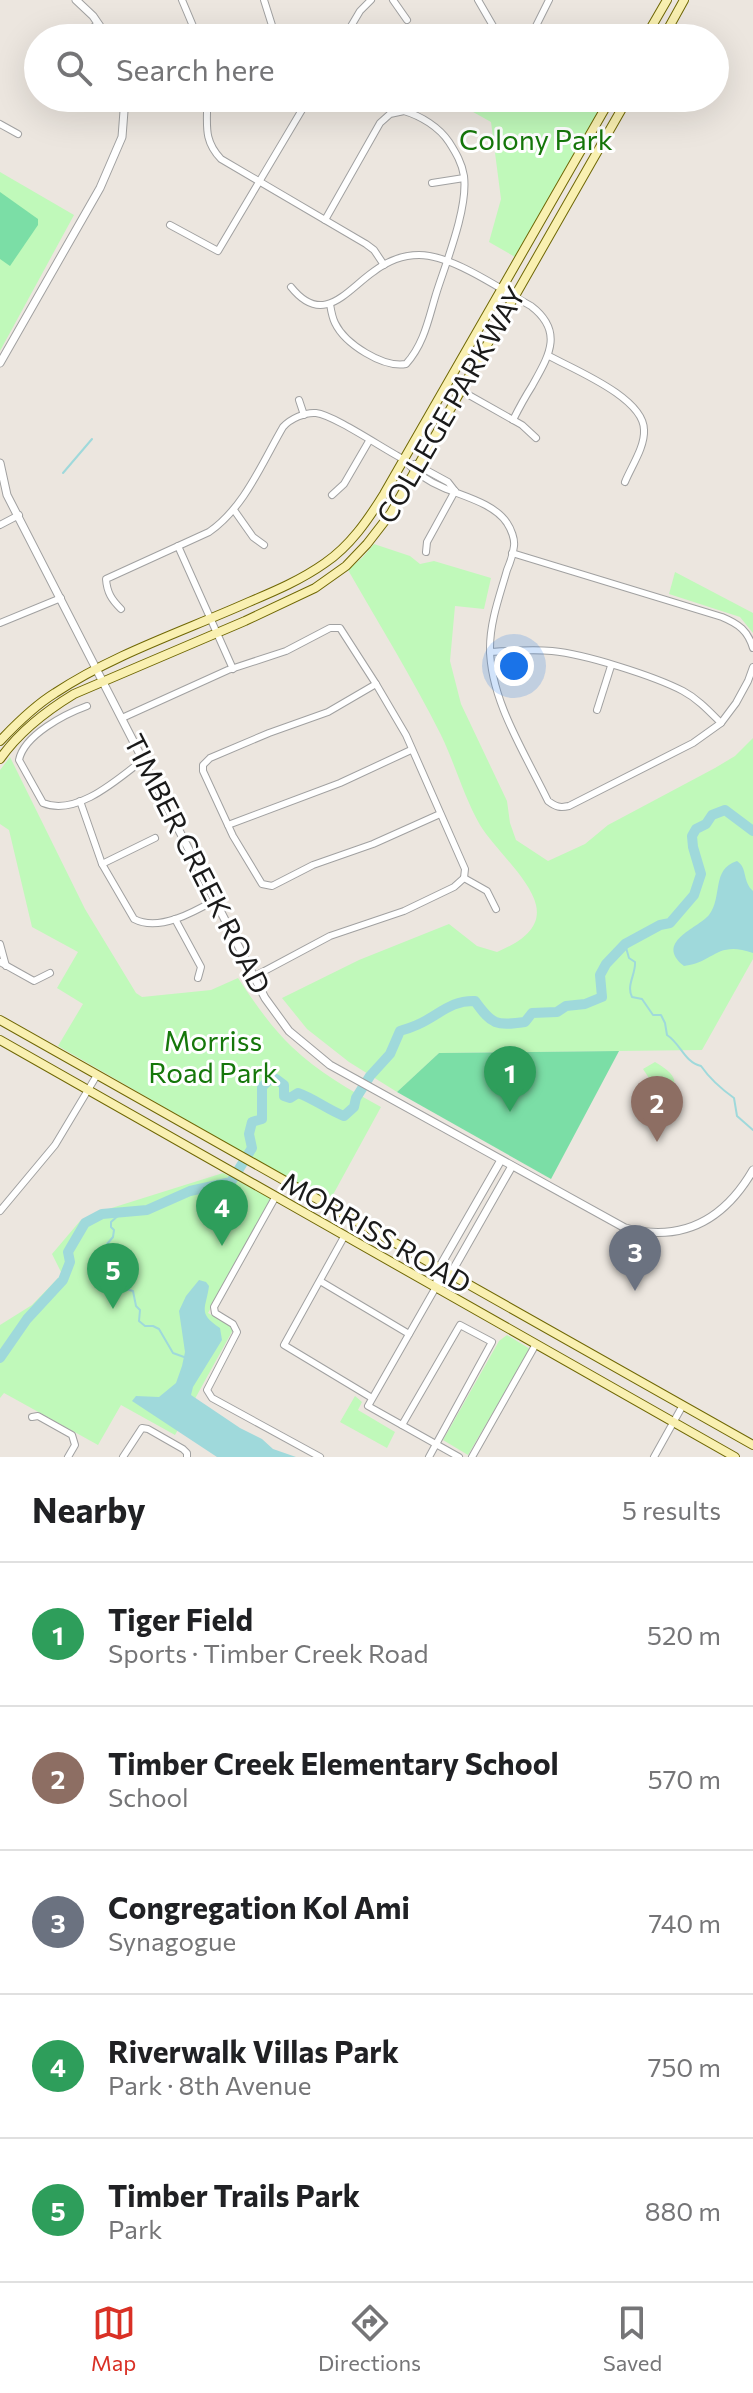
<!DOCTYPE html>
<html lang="en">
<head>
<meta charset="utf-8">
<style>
  body { margin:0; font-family:Commissioner,sans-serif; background:#f2f2f2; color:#202124 }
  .you { position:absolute; left:514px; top:666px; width:28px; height:28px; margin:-20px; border:6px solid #fff; border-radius:50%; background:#1a73e8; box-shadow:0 0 0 12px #1a73e833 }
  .badge { display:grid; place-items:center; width:52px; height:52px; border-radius:50%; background:#d93025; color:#fff; font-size:26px; font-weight:700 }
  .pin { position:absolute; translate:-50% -66px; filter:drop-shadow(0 2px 4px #0008) }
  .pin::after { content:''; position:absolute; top:42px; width:28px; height:24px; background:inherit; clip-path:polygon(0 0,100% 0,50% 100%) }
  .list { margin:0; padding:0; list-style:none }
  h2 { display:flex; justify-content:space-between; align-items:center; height:104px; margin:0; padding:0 32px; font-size:34px }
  h2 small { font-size:26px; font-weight:400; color:#757577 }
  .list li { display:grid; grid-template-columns:52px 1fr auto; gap:24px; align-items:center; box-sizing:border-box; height:144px; padding:0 32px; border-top:2px solid #e0e0e0 }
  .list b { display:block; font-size:30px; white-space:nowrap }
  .list p { margin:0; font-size:26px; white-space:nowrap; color:#757577 }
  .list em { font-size:26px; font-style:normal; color:#757577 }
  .icon { flex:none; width:44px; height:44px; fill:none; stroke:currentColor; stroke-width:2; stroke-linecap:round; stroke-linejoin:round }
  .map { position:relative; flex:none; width:753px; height:1457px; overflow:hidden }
  .search { position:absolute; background:#fff; box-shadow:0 8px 32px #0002; left:24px; right:24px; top:24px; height:88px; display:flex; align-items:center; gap:20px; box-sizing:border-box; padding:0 28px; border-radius:44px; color:#757577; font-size:30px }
  .sheet { height:824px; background:#fff }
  nav { display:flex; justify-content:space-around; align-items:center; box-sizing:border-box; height:112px; border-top:2px solid #e0e0e0; background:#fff; font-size:22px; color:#757577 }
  nav a { display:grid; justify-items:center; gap:4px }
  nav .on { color:#d93025 }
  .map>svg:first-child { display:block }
  .park { fill:#c0f9ba }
  .pitch { fill:#7bdea6 }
  .water { fill:#9fd9db }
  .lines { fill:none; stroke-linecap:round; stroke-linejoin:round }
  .stream { stroke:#9fd9db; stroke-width:2 }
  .river { stroke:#9fd9db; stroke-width:10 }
  .minor-casing { stroke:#a1a1a1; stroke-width:8 }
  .tertiary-casing { stroke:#a1a1a1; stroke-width:9 }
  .secondary-casing { stroke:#6f6704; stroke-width:10 }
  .minor { stroke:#fff; stroke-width:6 }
  .tertiary { stroke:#fff; stroke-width:7 }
  .secondary { stroke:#f9f0b1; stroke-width:8 }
  .labels { text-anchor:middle; stroke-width:6; stroke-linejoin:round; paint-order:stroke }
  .park-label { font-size:28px; fill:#15770a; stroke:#fff }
  .street-label { font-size:28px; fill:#1a1a1a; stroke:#fff }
</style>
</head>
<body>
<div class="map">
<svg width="753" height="1457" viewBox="0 0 753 1457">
  <rect width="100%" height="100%" fill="#ece6df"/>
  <g class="park">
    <path d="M 448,98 L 608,98 L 515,257 L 489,242 L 501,199 L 491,122 Z"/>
    <path d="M 0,172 L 74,215 L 0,351 Z"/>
    <path d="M 374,544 L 410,556 L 420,564 L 434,561 L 491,578 L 484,609 L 455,606 L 450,661 L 461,704 L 507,801 L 510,823 L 516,840 L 548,861 L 585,844 L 608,825 L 715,768 L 735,756 L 753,738 L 753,959 L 702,1050 L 439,1053 L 397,1092 L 349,1062 L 307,1029 L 282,998 L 359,960 L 449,924 L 477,946 L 497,952 C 516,944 542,930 536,905 C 530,879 494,848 480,825 C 464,797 455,764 441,735 C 413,679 379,624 348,570 L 363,557 Z"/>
    <path d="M 675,572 L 753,613 L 753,633 L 740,617 L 669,594 Z"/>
    <path d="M 10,757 L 85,909 L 136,993 L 142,997 L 211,990 L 238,978 C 254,1002 271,1027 292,1047 C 318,1072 350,1090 381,1107 L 329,1202 L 58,1046 L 83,1004 L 57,988 L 78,952 L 32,927 L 9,830 L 0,824 L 0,770 Z"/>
    <path d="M 655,1062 C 681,1077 681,1088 655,1102 L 644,1087 L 651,1081 L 643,1069 Z"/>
    <path d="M 223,1173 L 271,1199 L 208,1313 L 234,1328 L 175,1435 L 121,1405 L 98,1445 L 4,1393 L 0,1398 L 0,1325 L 32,1305 L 62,1274 L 52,1254 L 80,1221 L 102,1211 Z"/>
    <path d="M 507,1335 L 530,1349 L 468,1455 L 443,1440 L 499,1341 Z"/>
    <path d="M 355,1396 L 362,1402 L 358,1410 L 395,1432 L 387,1448 L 340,1422 Z"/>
  </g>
  <g class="pitch">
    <path d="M 0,192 L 38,219 L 38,225 L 10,266 L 0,259 Z"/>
    <path d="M 619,1051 L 551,1179 L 397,1092 L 439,1053 Z"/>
  </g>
  <g class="water">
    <path d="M 737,861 C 748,868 742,881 753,891 L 753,953 C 716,940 714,963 684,966 C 654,942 697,929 709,915 C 723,897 711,869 737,861 Z"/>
    <path d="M 199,1280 L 206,1282 L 209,1286 C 206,1309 197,1313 220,1328 L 222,1340 L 193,1387 L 191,1395 L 240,1428 L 262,1439 L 273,1449 L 296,1457 L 217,1457 L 132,1401 L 136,1396 L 159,1397 L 176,1383 L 182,1366 L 185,1352 L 179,1311 L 186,1296 Z"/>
  </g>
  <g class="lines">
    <g class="stream">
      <path d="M 63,473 L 92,439"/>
      <path d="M 625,944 L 629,958 L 635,962 C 636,974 626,985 632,997 L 642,999 L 653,1015 L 661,1015 L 665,1023 L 667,1035 C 681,1044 684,1062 701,1066 C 710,1079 720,1088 734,1098 L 737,1116 L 753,1130"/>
      <path d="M 120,1214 L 111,1222 L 111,1227 L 114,1230 L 113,1237 L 107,1244 L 109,1249 L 101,1261 L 107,1269 L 117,1274 L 113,1281 L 118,1287 L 133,1291 L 136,1306 L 140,1310 L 139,1321 L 145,1326 L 153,1326 L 159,1329 L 173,1353 L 184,1357"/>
    </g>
    <path class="river" d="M 0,1358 L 27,1319 L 63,1280 L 70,1262 L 68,1252 L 85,1223 L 102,1214 L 147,1210 L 190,1191 L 231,1182 L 252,1148 L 249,1134 L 252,1122 L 262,1119 L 262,1087 L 270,1079 L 276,1079 L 284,1085 L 284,1096 L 290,1098 L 298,1093 C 315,1099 328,1110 344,1116 L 354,1107 L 356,1098 L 370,1076 L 390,1054 L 400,1031 C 406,1029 413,1027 419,1024 C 439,1015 451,1000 475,1001 C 492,1025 496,1026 525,1022 L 532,1013 L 557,1012 L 566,1006 L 585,1004 L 602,997 L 600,975 L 606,964 L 625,944 L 660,925 L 670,923 L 694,895 L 701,874 L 693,847 L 692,836 L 696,829 L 706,824 L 712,815 L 725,810 L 753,831"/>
    <defs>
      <g id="minor">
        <path d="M 182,0 L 198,38"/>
        <path d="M 264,0 L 276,38"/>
        <path d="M 393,0 L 407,20"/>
        <path d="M 478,0 L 500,38"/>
        <path d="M 77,38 L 98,24"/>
        <path d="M 344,38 L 360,11 L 371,0"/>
        <path d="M 530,38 L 549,0"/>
        <path d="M 207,98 C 208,123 202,139 221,159 L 366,244 L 374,250 L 384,265"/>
        <path d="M 0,124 L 18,134"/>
        <path d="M 432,183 L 464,178"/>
        <path d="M 325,220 L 380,123 L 390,114 L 404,111 C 421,116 439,127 449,142 C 456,153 462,163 464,176 C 468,208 447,260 437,291 C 429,316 425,343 406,364 C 383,368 345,344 335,323 C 332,317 331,310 330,304"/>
        <path d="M 170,225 L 218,251 L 309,98"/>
        <path d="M 291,287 C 323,327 346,291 373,272 C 386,262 403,255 419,255 C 453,255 501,290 531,306 C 565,332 548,357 532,386 C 525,397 519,408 513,420"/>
        <path d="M 549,356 C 575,370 644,398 644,430 C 645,447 631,467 625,482"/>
        <path d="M 460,390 L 522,425 L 536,438"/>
        <path d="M 299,400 L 304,415"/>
        <path d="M 404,460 C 415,472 429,482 444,488 C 463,496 495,504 507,523 C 511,529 515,539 514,546 C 513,554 510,563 507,570 C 500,595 490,621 490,648 C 490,700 526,755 548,801 C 556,807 560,808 569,806 L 693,743 L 721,723 L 736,703 L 748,681 L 753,667"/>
        <path d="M 415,464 L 448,482 L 455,491"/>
        <path d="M 332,495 L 344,484 L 369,441"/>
        <path d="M 234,510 L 253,537 L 264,545"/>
        <path d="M 0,525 L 19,515"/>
        <path d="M 178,546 L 233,669"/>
        <path d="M 426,552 L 427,542 L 455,491"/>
        <path d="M 512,553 L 722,617 C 739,624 748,631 753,648"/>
        <path d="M 121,609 C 112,600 107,593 106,579 L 209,532 C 244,508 262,463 283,427 C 290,419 305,412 316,413 C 334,415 385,450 405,460"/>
        <path d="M 0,623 L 61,598"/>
        <path d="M 490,652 C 510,651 531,649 552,651 C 585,654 654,676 683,691 C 698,699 709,711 721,723"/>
        <path d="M 376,684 L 328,712 L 269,733 L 210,758 L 203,765 L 203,771 L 233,836 L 262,884 L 272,886 L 313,865 L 373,844 L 440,814"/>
        <path d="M 87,706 C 65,714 24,735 19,760 L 43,803 C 77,817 119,778 144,759"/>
        <path d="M 597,710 L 611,666"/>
        <path d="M 122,718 L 228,670 L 286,651 L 330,628 L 340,628 L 376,684 L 406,735 L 465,869 L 464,878"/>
        <path d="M 80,801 L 102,864 L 134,919 C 159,932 194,912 215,900"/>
        <path d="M 228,825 L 340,783 L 411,750"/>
        <path d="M 102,864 L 155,838"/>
        <path d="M 464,878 L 487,891 L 496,909"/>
        <path d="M 175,919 L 201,967 L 198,978"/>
        <path d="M 0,944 L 6,966"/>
        <path d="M 0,962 L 34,981 L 50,973"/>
        <path d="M 255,976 L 330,936 L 404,911 L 454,887 L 464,878"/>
        <path d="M 276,1196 L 214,1307 L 215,1313 L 233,1324 L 237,1332 L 207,1390 L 212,1398 L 320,1457"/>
        <path d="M 0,1211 L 55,1145 L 97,1075"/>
        <path d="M 345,1235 L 284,1345 L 372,1398"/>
        <path d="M 320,1281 L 409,1334"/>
        <path d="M 436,1287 L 368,1406 L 459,1457"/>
        <path d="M 32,1417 L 38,1416 L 72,1435 L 75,1445 L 68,1457"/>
        <path d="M 402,1425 L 460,1325 L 492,1342 L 429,1457"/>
        <path d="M 123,1457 L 142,1428 L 148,1429 L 183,1449 L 187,1453 L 187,1457"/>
        <path d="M 472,1457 L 536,1344"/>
        <path d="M 654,1457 L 683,1405"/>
      </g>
      <g id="tertiary">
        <path d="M 76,0 L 93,16 L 108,38"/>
        <path d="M 0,363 L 100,188 L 122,137 L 125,98"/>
        <path d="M 0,463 L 7,495 L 265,998 L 289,1031 L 330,1065 L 625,1228 C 683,1243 724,1220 753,1170"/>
        <path d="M 436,1287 L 450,1275 L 512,1166"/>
        <path d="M 436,1287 L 439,1268 L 501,1160"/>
      </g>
      <g id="secondary">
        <path d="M 645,38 L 667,0"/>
        <path d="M 663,38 L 684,0"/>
        <path d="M 0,741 C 17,723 34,706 55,693 C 114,654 184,631 249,602 C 275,591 301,580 325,563 C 350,546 368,520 384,494 L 611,98"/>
        <path d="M 0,759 C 19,732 46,711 74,694 L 245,621 L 315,588 L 346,566 L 367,544 L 391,513 L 628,98"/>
        <path d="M 0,1020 L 753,1445"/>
        <path d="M 0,1040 L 735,1457"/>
      </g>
    </defs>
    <use href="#minor" class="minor-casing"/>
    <use href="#tertiary" class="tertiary-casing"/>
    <use href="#secondary" class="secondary-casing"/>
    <use href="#minor" class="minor"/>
    <use href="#tertiary" class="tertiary"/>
    <use href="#secondary" class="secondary"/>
  </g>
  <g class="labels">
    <g class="park-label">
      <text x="536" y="150">Colony Park</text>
      <text x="213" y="1051">Morriss<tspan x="213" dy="32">Road Park</tspan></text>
    </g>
    <g class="street-label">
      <text transform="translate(451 405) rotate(-60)" y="10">COLLEGE PARKWAY</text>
      <text transform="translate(197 864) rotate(63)" y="10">TIMBER CREEK ROAD</text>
      <text transform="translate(376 1233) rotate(30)" y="10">MORRISS ROAD</text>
    </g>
  </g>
</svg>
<div class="you"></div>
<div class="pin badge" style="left:510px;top:1112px;background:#2e9e5b">1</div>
<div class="pin badge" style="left:657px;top:1142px;background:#8d6e63">2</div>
<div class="pin badge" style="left:635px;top:1291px;background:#6b7280">3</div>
<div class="pin badge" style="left:222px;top:1246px;background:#2e9e5b">4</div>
<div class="pin badge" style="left:113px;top:1309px;background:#2e9e5b">5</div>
<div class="search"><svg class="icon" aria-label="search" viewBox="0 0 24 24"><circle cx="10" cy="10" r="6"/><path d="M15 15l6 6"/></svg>Search here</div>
</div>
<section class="sheet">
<h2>Nearby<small>5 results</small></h2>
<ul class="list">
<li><span class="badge" style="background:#2e9e5b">1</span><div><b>Tiger Field</b><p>Sports · Timber Creek Road</p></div><em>520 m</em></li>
<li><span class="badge" style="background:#8d6e63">2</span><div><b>Timber Creek Elementary School</b><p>School</p></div><em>570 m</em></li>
<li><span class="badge" style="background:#6b7280">3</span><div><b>Congregation Kol Ami</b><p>Synagogue</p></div><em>740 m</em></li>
<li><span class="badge" style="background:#2e9e5b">4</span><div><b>Riverwalk Villas Park</b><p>Park · 8th Avenue</p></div><em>750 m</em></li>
<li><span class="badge" style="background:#2e9e5b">5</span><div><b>Timber Trails Park</b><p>Park</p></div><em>880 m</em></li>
</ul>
</section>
<nav>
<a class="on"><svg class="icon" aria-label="map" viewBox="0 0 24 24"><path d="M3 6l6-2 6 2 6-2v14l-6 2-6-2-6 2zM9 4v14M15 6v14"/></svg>Map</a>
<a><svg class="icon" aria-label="directions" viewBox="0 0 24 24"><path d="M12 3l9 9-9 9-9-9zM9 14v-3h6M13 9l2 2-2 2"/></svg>Directions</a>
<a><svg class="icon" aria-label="saved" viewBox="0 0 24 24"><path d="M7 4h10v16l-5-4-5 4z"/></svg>Saved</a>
</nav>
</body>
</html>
